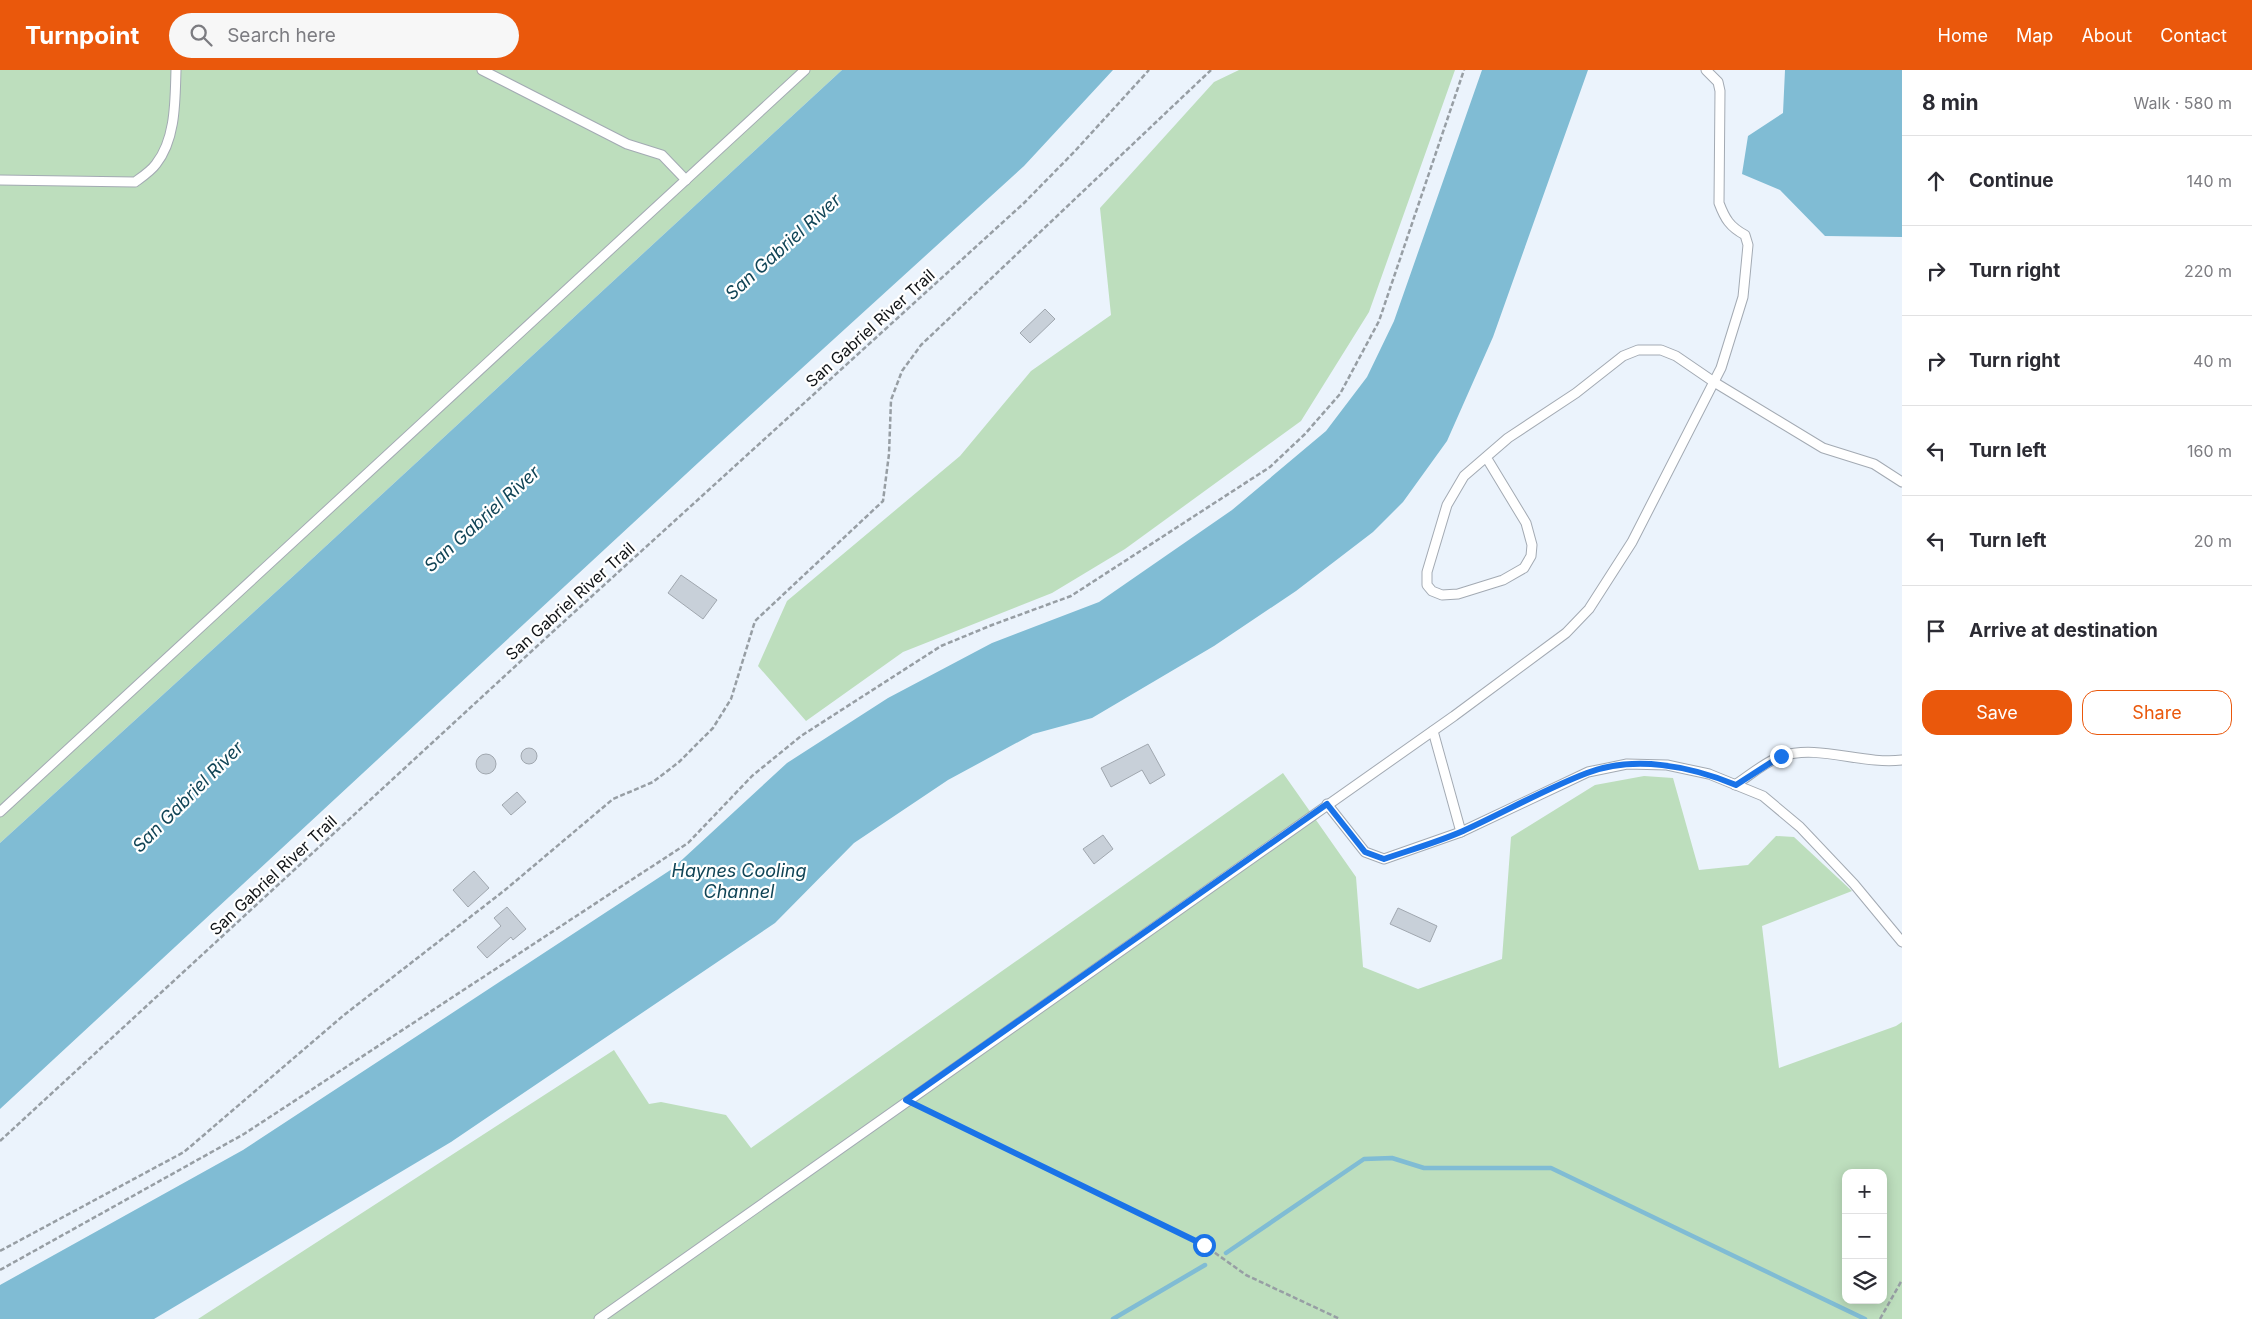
<!DOCTYPE html>
<html lang="en">
<head>
<meta charset="utf-8">
<style>
  body { margin:0; font-family:Inter,sans-serif; background:#f7f7f7; color:#2b2b33 }
  .controls { position:absolute; right:15px; bottom:15px; display:grid; overflow:hidden; border-radius:10px; box-shadow:0 2px 12px #0003 }
  .controls button { width:45px; height:45px; display:grid; place-items:center; padding:0; border:0; border-bottom:1px solid #e1e1e2; background:#fff; color:#2b2b33; font:25px sans-serif }
  .stop { position:absolute; width:15px; height:15px; margin:-11px; border:4px solid #1a73e8; border-radius:50%; background:#fff }
  .stop.end { background:#1a73e8; border-color:#fff; box-shadow:0 1px 5px #0008 }
  .list { margin:0; padding:0; list-style:none }
  h2 { display:flex; justify-content:space-between; align-items:center; height:65px; margin:0; padding:0 20px; font-size:21px }
  h2 small { font-size:16px; font-weight:400; color:#7c7c81 }
  .list li { display:grid; grid-template-columns:32px 1fr auto; gap:15px; align-items:center; box-sizing:border-box; height:90px; padding:0 20px; border-top:1px solid #e1e1e2 }
  .list b { display:block; font-size:19px; white-space:nowrap }
  .list em { font-size:16px; font-style:normal; color:#7c7c81 }
  .actions { display:flex; gap:10px; padding:15px 20px }
  .actions a { flex:1; padding:11px 0; border:1px solid #ea580c; border-radius:15px; text-align:center; font-size:18px; color:#ea580c }
  .actions .main { background:#ea580c; color:#fff }
  .icon { flex:none; width:28px; height:28px; fill:none; stroke:currentColor; stroke-width:2; stroke-linecap:round; stroke-linejoin:round }
  .map { position:relative; flex:none; width:1902px; height:1249px; overflow:hidden }
  header { display:flex; align-items:center; gap:30px; box-sizing:border-box; height:70px; padding:0 25px; background:#ea580c; color:#fff }
  header strong { font-size:24px }
  nav { display:flex; gap:28px; margin-inline-start:auto; font-size:18px }
  .search { width:350px; height:45px; background:#f7f7f7; display:flex; align-items:center; gap:12px; box-sizing:border-box; padding:0 18px; border-radius:28px; color:#7c7c81; font-size:19px }
  main { display:flex }
  aside { flex:1; background:#fff }
  .map>svg:first-child { display:block }
  .green { fill:#bddebd; fill-rule:evenodd }
  .water { fill:#80bcd4 }
  .lines { fill:none; stroke-linecap:round; stroke-linejoin:round }
  .stream { stroke:#80bcd4; stroke-width:4.5 }
  .building { fill:#c8d0d9; stroke:#a0a7af }
  .service-casing { stroke:#a3aab3; stroke-width:11 }
  .path { stroke:#979ea4; stroke-width:2.5; stroke-dasharray:5 2.5; stroke-linecap:butt }
  .service { stroke:#fff; stroke-width:9 }
  .route { stroke:#1a73e8; stroke-width:6 }
  .labels { text-anchor:middle; stroke-width:4.5; stroke-linejoin:round; paint-order:stroke }
  .street-label { font-size:16px; fill:#111417; stroke:#fff }
  .water-label { font-size:18px; font-style:italic; fill:#104456; stroke:#fff }
</style>
</head>
<body>
<header>
<strong>Turnpoint</strong>
<div class="search"><svg class="icon" aria-label="search" viewBox="0 0 24 24"><circle cx="10" cy="10" r="6"/><path d="M15 15l6 6"/></svg>Search here</div>
<nav><a>Home</a><a>Map</a><a>About</a><a>Contact</a></nav>
</header>
<main>
<div class="map">
<svg width="1902" height="1249" viewBox="0 0 1902 1249">
  <rect width="100%" height="100%" fill="#ebf3fc"/>
  <g class="green">
    <path d="M 0,0 L 842,0 L 301,499 L 0,773 Z"/>
    <path d="M 1239,0 L 1455,0 L 1369,242 L 1301,351 L 1125,479 L 1052,523 L 903,582 L 806,651 L 758,596 L 787,531 L 960,386 L 1031,301 L 1111,245 L 1100,138 L 1214,12 Z"/>
    <path d="M 1283,703 L 1356,807 L 1363,897 L 1418,919 L 1502,889 L 1511,767 L 1595,715 L 1644,706 L 1673,708 L 1699,800 L 1748,795 L 1776,766 L 1794,767 L 1852,821 L 1762,856 L 1779,998 L 1896,956 L 1902,952 L 1902,1249 L 198,1249 L 614,980 L 649,1034 L 661,1032 L 726,1045 L 751,1078 ZM 1846,1103 L 1883,1103 L 1883,1230 L 1846,1230 Z"/>
  </g>
  <g class="water">
    <path d="M 842,0 L 1113,0 L 1024,96 L 699,392 L 0,1039 L 0,773 L 301,499 Z"/>
    <path d="M 1482,0 L 1588,0 L 1493,267 L 1447,371 L 1403,432 L 1373,462 L 1296,521 L 1214,576 L 1092,648 L 1033,664 L 948,710 L 854,773 L 775,853 L 451,1072 L 154,1249 L 0,1249 L 0,1215 L 243,1080 L 672,799 L 787,693 L 888,628 L 992,573 L 1099,532 L 1232,440 L 1326,361 L 1367,307 L 1394,251 Z"/>
    <path d="M 1785,0 L 1902,0 L 1902,167 L 1825,166 L 1780,120 L 1742,104 L 1748,66 L 1783,43 Z"/>
  </g>
  <g class="lines">
    <g class="stream">
      <path d="M 1226,1183 L 1364,1089 L 1392,1088 L 1424,1098 L 1551,1098 L 1865,1249"/>
      <path d="M 1113,1249 L 1205,1195"/>
    </g>
  </g>
  <g class="building">
    <path d="M 1045,239 L 1055,249 L 1030,273 L 1020,263 Z"/>
    <path d="M 681,505 L 717,530 L 703,549 L 668,523 Z"/>
    <path d="M 1148,674 L 1165,705 L 1150,714 L 1142,700 L 1111,717 L 1101,698 Z"/>
    <circle cx="529" cy="686" r="8"/>
    <circle cx="486" cy="694" r="10"/>
    <path d="M 517,722 L 526,732 L 511,745 L 502,735 Z"/>
    <path d="M 1103,765 L 1113,779 L 1094,794 L 1083,779 Z"/>
    <path d="M 474,801 L 489,818 L 468,837 L 453,820 Z"/>
    <path d="M 507,837 L 526,859 L 513,870 L 511,867 L 487,888 L 477,877 L 501,856 L 494,848 Z"/>
    <path d="M 1398,838 L 1437,856 L 1430,872 L 1390,854 Z"/>
  </g>
  <g class="lines">
    <defs>
      <g id="service">
        <path d="M 482,0 L 627,74 L 662,85 L 686,110"/>
        <path d="M 0,110 L 135,112 C 142,107 151,101 156,94 C 176,69 175,30 176,0"/>
        <path d="M 1486,387 L 1526,453 L 1532,475 L 1531,486 L 1524,498 L 1503,510 L 1458,524 L 1442,525 L 1432,521 L 1427,515 L 1427,502 L 1447,435 L 1464,406 L 1508,368 L 1576,323 L 1623,286 L 1638,280 L 1661,280 L 1676,286 L 1714,312 L 1823,378 L 1874,394 L 1902,412"/>
        <path d="M 1433,661 L 1461,762"/>
        <path d="M 1735,715 C 1749,706 1766,691 1782,686 C 1818,674 1863,695 1902,690"/>
        <path d="M 1327,734 L 1365,782 L 1384,789 L 1461,762 L 1588,702 L 1627,694 L 1667,695 L 1709,704 L 1763,726 L 1800,757 L 1854,814 L 1902,872"/>
        <path d="M 0,742 L 805,0"/>
        <path d="M 599,1249 L 1454,646 L 1566,563 L 1589,539 L 1632,472 L 1721,298 L 1743,227 L 1748,175 L 1745,165 C 1730,157 1725,149 1719,133 L 1720,21 L 1718,12 L 1706,0"/>
      </g>
    </defs>
    <use href="#service" class="service-casing"/>
    <g class="path">
      <path d="M 919,1037 L 1204,1175 L 1246,1205 L 1340,1249"/>
      <path d="M 0,1071 L 547,567 L 1024,133 L 1075,81 L 1149,0"/>
      <path d="M 0,1181 L 184,1082 L 344,945 L 505,820 L 613,729 L 653,712 L 679,692 L 713,658 L 731,629 L 755,551 L 883,431 L 889,384 L 891,330 L 902,301 L 921,275 L 1211,0"/>
      <path d="M 0,1200 L 244,1064 L 622,816 L 688,773 L 752,706 L 801,666 L 941,576 L 992,555 L 1071,526 L 1270,397 L 1305,364 L 1340,324 L 1379,251 L 1464,0"/>
      <path d="M 1880,1249 L 1902,1210"/>
    </g>
    <use href="#service" class="service"/>
  </g>
  <g class="lines">
    <path class="route" d="M 1204,1175 L 906,1030 L 1327,734 L 1365,782 L 1384,789 C 1410,780 1438,772 1463,761 C 1505,742 1545,719 1587,703 C 1635,685 1690,696 1736,715 L 1781,686"/>
  </g>
  <g class="labels">
    <g class="street-label">
      <text transform="translate(870 258) rotate(-42)" y="6">San Gabriel River Trail</text>
      <text transform="translate(570 531) rotate(-42)" y="6">San Gabriel River Trail</text>
      <text transform="translate(273 805) rotate(-43)" y="6">San Gabriel River Trail</text>
    </g>
    <g class="water-label">
      <text transform="translate(783 177) rotate(-42)" y="6">San Gabriel River</text>
      <text transform="translate(482 449) rotate(-42)" y="6">San Gabriel River</text>
      <text transform="translate(188 727) rotate(-45)" y="6">San Gabriel River</text>
      <text x="739" y="807">Haynes Cooling<tspan x="739" dy="21">Channel</tspan></text>
    </g>
  </g>
</svg>
<div class="controls">
<button>+</button>
<button>−</button>
<button><svg class="icon" aria-label="layers" viewBox="0 0 24 24"><path d="M12 4l9 5-9 5-9-5zM3 14l9 5 9-5"/></svg></button>
</div>
<div class="stop" style="left:1204px;top:1175px"></div>
<div class="stop end" style="left:1781px;top:686px"></div>
</div>
<aside>
<h2>8 min<small>Walk · 580 m</small></h2>
<ul class="list">
<li><svg class="icon" aria-label="ahead" viewBox="0 0 24 24"><path d="M12 20V5M6 11l6-6 6 6"/></svg><div><b>Continue</b></div><em>140 m</em></li>
<li><svg class="icon" aria-label="right" viewBox="0 0 24 24"><path d="M7 20v-9h11M14 6l5 5-5 5"/></svg><div><b>Turn right</b></div><em>220 m</em></li>
<li><svg class="icon" aria-label="right" viewBox="0 0 24 24"><path d="M7 20v-9h11M14 6l5 5-5 5"/></svg><div><b>Turn right</b></div><em>40 m</em></li>
<li><svg class="icon" aria-label="left" viewBox="0 0 24 24"><path d="M17 20v-9H6M10 6l-5 5 5 5"/></svg><div><b>Turn left</b></div><em>160 m</em></li>
<li><svg class="icon" aria-label="left" viewBox="0 0 24 24"><path d="M17 20v-9H6M10 6l-5 5 5 5"/></svg><div><b>Turn left</b></div><em>20 m</em></li>
<li><svg class="icon" aria-label="arrive" viewBox="0 0 24 24"><path d="M6 21V4h12l-3 4 3 4H6"/></svg><div><b>Arrive at destination</b></div></li>
</ul>
<div class="actions"><a class="main">Save</a><a>Share</a></div>
</aside>
</main>
</body>
</html>
